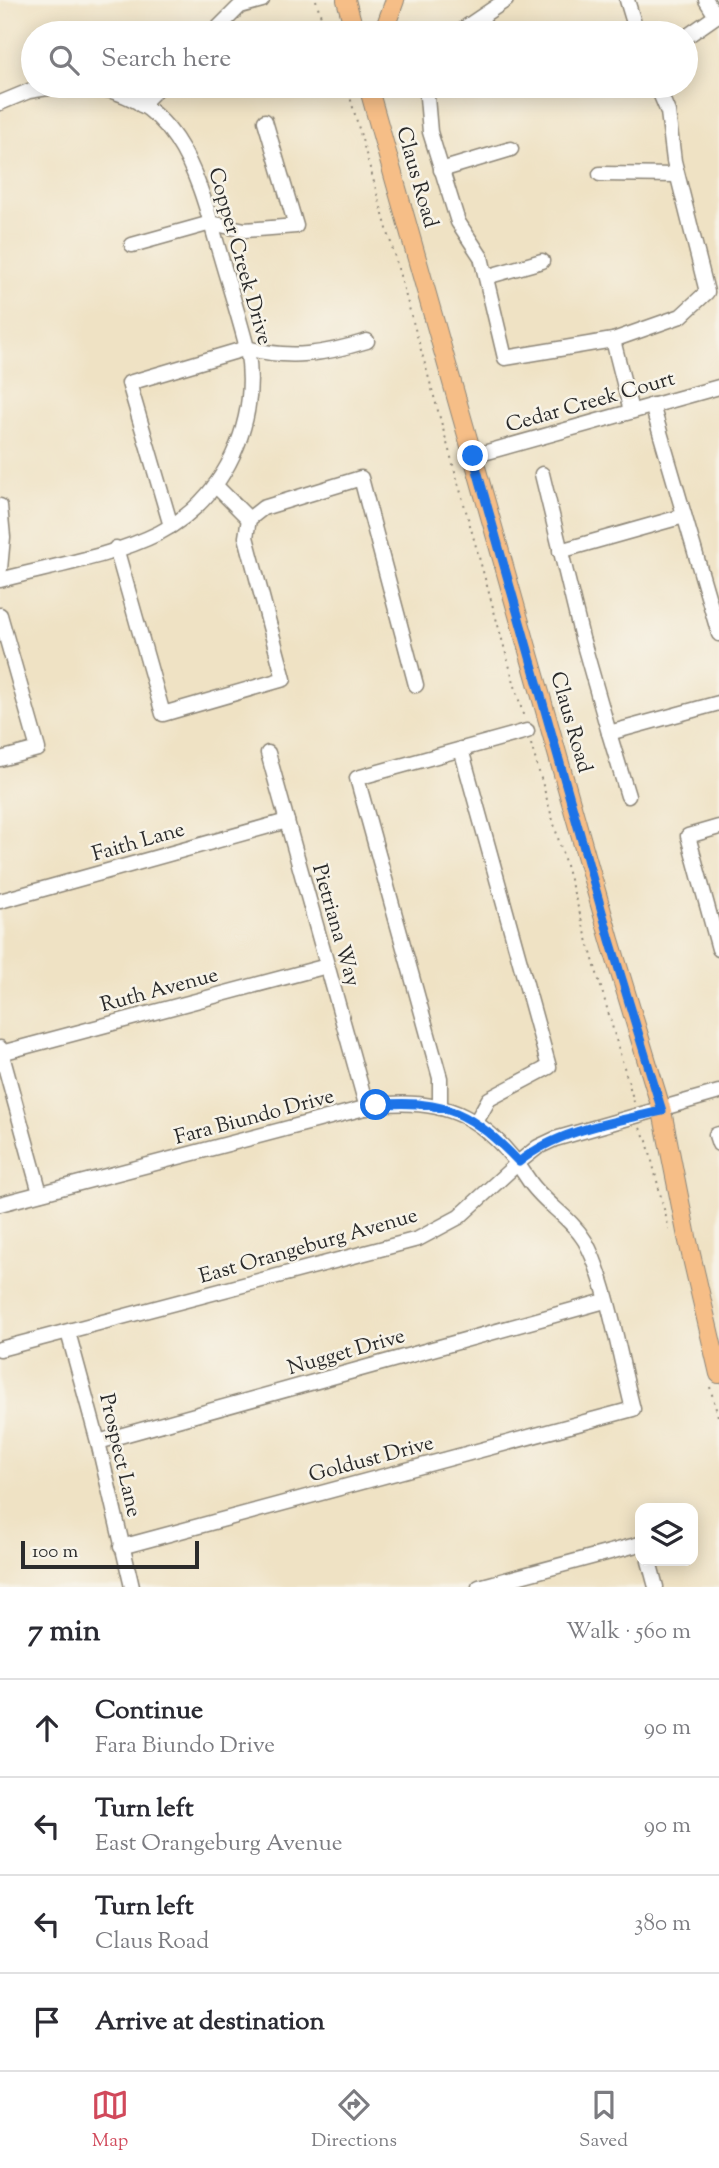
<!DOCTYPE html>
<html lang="en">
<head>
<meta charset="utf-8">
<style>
  body { margin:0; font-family:"Sorts Mill Goudy",serif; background:#f2f2f3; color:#2b2b33 }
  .controls { position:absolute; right:21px; bottom:21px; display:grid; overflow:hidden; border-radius:14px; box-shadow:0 4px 18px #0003 }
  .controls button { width:63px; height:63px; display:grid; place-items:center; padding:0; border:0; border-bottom:2px solid #e1e1e2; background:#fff; color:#2b2b33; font:35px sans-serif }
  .scale { position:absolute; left:21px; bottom:18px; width:178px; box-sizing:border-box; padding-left:7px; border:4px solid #2b2b2b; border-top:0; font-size:19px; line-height:24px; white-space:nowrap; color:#2b2b2b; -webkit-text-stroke:5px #f7f3e8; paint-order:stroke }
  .stop { position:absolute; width:21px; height:21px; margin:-16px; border:5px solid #1a73e8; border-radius:50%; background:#fff }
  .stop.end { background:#1a73e8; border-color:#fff; box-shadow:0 2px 7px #0008 }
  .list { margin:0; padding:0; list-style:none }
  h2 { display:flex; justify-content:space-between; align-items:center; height:91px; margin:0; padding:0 28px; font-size:30px }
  h2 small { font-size:23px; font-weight:400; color:#7c7c81 }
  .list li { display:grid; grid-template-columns:46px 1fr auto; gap:21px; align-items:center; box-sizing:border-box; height:98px; padding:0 28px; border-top:2px solid #e1e1e2 }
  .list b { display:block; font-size:26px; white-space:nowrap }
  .list p { margin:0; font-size:23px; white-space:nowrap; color:#7c7c81 }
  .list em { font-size:23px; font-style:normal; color:#7c7c81 }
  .icon { flex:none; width:38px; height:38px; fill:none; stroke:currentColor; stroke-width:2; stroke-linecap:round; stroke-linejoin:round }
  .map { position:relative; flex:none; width:719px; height:1587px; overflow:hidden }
  .search { position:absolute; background:#fff; box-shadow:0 4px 18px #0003; left:21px; right:21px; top:21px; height:77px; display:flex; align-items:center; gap:18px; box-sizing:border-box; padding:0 24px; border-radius:38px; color:#7c7c81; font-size:26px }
  .sheet { height:483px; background:#fff }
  nav { display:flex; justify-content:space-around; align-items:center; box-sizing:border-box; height:98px; border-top:2px solid #e1e1e2; background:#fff; font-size:19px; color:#7c7c81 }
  nav a { display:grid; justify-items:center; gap:4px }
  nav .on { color:#d1495b }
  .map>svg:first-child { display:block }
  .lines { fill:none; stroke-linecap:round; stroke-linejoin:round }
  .minor-casing { stroke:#8d8678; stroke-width:17 }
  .major-casing { stroke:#8d8678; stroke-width:20 }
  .path { stroke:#8d8678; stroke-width:2; stroke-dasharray:2 5; stroke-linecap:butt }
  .minor { stroke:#fff; stroke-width:14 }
  .major { stroke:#f6be87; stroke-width:18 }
  .route { stroke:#1a73e8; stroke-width:9 }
  .labels { text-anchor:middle; stroke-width:5; stroke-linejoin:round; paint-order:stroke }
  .street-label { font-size:21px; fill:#2b2b2b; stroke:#f7f3e8 }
</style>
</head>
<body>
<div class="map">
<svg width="719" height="1587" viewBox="0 0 719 1587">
  <rect width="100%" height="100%" fill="#f7f3e8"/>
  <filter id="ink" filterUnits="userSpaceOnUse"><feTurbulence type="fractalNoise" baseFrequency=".0143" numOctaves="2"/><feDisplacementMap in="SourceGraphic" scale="14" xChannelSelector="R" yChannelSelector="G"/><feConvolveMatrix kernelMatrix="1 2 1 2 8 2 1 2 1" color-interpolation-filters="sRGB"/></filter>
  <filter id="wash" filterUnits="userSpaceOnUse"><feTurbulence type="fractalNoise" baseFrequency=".00686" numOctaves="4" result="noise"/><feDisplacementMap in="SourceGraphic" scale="28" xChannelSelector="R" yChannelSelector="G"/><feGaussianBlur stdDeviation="1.57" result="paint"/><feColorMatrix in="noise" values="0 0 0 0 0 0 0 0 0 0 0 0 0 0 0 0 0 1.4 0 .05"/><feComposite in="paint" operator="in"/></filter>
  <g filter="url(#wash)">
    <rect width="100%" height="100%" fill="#efe2c4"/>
  </g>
  <g filter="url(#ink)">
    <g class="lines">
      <defs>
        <g id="minor">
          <path d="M 627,0 L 637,33"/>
          <path d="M 706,0 L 716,16"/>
          <path d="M 480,18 L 490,33"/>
          <path d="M 213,33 L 240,6 L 262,0"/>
          <path d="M 457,33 L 506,0"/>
          <path d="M 686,37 L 719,14"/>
          <path d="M 426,86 L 430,132 L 458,222 L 481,257 L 505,358 L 613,340 L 681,316 L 707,292 L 674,161 L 668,112 L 657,86"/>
          <path d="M 0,103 L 29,91 L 60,86"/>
          <path d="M 141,105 L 160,86"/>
          <path d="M 441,170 L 511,149"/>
          <path d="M 600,174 L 677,175"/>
          <path d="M 211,223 L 245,230 L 296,226 L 265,121"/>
          <path d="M 132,245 L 211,223"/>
          <path d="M 486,277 L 542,261"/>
          <path d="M 613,340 L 631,411"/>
          <path d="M 247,348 C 290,360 325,354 367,341"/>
          <path d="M 652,405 L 719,634"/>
          <path d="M 473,456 L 719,387"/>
          <path d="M 542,474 L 582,638 L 609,733 L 719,703"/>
          <path d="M 215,485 L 249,519"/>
          <path d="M 0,506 L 3,537 L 0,569"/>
          <path d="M 171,526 L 129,383 L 247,348"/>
          <path d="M 116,548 L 163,714 L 284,679 L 246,537 L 249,519 L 263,508 L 361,478 L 416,685"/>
          <path d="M 560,551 L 684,516"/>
          <path d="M 0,580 C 52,566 111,557 159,533 C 226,498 260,421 247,348 C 238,313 227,279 217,244 C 196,169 174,91 80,86"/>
          <path d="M 0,615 L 38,749 L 0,759"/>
          <path d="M 609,733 L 628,796"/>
          <path d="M 461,749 L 549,1067 L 489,1099 L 476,1122"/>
          <path d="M 268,753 L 367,1108"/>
          <path d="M 719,827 L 688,836 L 719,949"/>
          <path d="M 0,901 L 287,821"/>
          <path d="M 0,1048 L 40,1193"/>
          <path d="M 1,1053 L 327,966"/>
          <path d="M 440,1108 L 440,1078 L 357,778 L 527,731"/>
          <path d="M 719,1134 L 716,1135 L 719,1144"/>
          <path d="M 0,1204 L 376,1105 C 448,1097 489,1119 528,1179 C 543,1203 570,1216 585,1241 C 607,1279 621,1364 633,1409 L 121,1547"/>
          <path d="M 68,1332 L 98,1442 L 132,1587"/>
          <path d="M 0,1349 L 418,1239 L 459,1217 L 519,1162 L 538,1147 L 555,1139 L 719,1092"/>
          <path d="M 98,1442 L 605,1301"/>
          <path d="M 649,1561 L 656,1587"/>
          <path d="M 479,1587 L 640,1544"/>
        </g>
        <g id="major">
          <path d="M 346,0 L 355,33"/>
          <path d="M 383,33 L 395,0"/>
          <path d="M 368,86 L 610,940 L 662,1111 L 687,1237 L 719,1374"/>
        </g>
      </defs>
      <use href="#minor" class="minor-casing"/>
      <use href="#major" class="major-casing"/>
      <g class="path">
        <path d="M 316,0 L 326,33"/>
        <path d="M 347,86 L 524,718"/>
        <path d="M 531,744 L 634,1102"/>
        <path d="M 640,1128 L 647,1141 L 669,1229"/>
        <path d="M 710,1387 L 719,1420"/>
      </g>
      <use href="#minor" class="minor"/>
      <use href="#major" class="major"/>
    </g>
  </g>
  <g class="lines" filter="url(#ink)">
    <path class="route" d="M 376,1105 C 445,1098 473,1114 519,1162 C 558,1130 613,1122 662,1111 L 610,940 L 473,456"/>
  </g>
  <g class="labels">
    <g class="street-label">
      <text transform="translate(418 177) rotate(74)" y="7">Claus Road</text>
      <text transform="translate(241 256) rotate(74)" y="7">Copper Creek Drive</text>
      <text transform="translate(590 401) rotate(-16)" y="7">Cedar Creek Court</text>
      <text transform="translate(572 722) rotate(74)" y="7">Claus Road</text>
      <text transform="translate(138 841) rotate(-16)" y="7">Faith Lane</text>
      <text transform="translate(337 925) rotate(74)" y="7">Pietriana Way</text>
      <text transform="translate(159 989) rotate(-15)" y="7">Ruth Avenue</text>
      <text transform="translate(254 1116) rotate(-15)" y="7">Fara Biundo Drive</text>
      <text transform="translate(308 1245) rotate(-16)" y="7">East Orangeburg Avenue</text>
      <text transform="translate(346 1351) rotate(-16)" y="7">Nugget Drive</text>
      <text transform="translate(121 1455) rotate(77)" y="7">Prospect Lane</text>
      <text transform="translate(371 1458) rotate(-15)" y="7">Goldust Drive</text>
    </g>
  </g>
</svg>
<div class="controls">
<button><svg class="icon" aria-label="layers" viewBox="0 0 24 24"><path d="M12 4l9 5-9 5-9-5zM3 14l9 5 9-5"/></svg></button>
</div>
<div class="scale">100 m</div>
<div class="stop" style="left:376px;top:1105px"></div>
<div class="stop end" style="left:473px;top:456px"></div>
<div class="search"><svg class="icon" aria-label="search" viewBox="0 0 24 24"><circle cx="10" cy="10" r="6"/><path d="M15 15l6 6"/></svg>Search here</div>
</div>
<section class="sheet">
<h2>7 min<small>Walk · 560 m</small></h2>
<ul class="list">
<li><svg class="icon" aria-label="ahead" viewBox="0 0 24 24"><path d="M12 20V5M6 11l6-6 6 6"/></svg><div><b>Continue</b><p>Fara Biundo Drive</p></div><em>90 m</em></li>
<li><svg class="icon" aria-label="left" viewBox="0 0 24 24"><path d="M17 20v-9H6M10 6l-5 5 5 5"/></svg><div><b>Turn left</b><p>East Orangeburg Avenue</p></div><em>90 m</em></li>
<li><svg class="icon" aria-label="left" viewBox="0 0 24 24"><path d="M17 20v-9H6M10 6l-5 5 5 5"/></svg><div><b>Turn left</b><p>Claus Road</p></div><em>380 m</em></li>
<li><svg class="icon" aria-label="arrive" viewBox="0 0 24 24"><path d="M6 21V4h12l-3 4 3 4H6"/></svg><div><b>Arrive at destination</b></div></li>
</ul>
</section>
<nav>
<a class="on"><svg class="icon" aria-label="map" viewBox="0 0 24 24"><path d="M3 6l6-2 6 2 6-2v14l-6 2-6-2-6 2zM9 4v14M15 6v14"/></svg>Map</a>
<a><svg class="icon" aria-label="directions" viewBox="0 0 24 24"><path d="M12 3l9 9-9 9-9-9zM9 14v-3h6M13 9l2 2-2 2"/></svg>Directions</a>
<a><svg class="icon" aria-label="saved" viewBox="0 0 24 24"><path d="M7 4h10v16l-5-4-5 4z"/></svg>Saved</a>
</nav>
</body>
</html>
